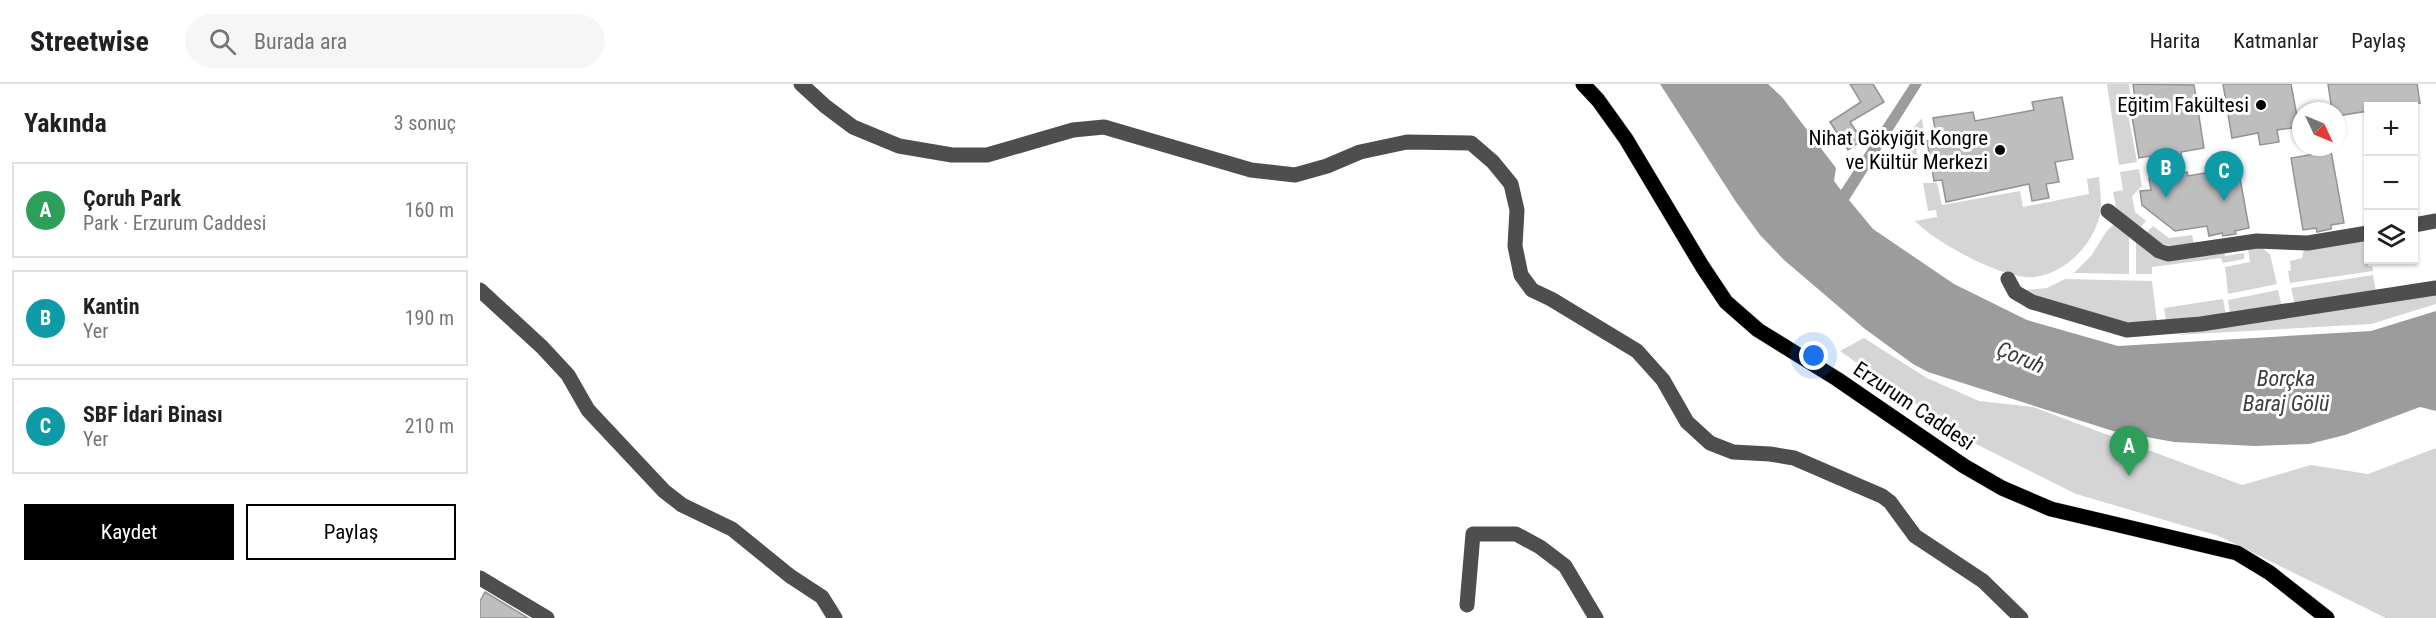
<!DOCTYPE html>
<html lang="tr">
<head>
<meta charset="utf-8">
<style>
  body { margin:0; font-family:"Roboto Condensed",sans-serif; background:#f6f6f6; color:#202124 }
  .controls { position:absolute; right:18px; top:18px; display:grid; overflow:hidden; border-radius:0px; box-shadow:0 2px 4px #0004 }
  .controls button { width:54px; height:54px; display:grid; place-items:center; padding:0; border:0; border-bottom:2px solid #e0e0e0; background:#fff; color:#202124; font:30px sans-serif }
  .compass { position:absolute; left:1812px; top:18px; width:54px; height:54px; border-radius:50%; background:#fff; box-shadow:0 2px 4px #0004; rotate:134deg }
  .you { position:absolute; left:1334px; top:272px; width:21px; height:21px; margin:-15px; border:4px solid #fff; border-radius:50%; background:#1a73e8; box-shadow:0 0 0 9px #1a73e833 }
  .badge { display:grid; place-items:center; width:39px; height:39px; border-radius:50%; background:#000; color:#fff; font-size:20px; font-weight:700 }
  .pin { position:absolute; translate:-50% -50px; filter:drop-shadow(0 2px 3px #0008) }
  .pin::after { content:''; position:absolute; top:32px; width:21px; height:18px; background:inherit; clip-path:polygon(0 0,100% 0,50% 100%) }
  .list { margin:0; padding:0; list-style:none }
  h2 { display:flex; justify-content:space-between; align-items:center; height:78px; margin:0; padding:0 24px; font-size:26px }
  h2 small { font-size:20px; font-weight:400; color:#757577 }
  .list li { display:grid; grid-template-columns:39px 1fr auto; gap:18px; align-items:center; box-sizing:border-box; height:96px; margin:0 12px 12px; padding:0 12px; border:2px solid #e0e0e0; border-radius:0px }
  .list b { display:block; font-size:22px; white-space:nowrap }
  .list p { margin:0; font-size:20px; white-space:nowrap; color:#757577 }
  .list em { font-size:20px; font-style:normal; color:#757577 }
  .actions { display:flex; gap:12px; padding:18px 24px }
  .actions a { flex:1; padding:14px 0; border:2px solid #000; border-radius:0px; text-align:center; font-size:21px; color:#000 }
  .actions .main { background:#000; color:#fff }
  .icon { flex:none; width:33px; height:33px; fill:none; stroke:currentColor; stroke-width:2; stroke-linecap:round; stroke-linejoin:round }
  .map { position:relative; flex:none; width:1956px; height:534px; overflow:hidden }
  header { display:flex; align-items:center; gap:36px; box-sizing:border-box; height:84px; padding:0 30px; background:#fff; border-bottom:2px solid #e0e0e0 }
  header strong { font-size:28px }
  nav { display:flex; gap:33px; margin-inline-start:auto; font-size:21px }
  .search { width:420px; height:54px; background:#f6f6f6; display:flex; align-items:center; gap:15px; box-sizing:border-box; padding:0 21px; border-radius:33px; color:#757577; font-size:22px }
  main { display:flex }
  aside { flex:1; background:#fff }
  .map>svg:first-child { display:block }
  .green { fill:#d5d5d5 }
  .water { fill:#9c9c9c }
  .building { fill:#bebebe; stroke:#929292; stroke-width:1.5 }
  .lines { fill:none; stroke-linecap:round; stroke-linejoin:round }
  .major-casing { stroke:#dbdbdb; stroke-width:16 }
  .minor { stroke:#4e4e4e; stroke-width:15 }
  .major { stroke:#000; stroke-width:15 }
  .poi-dot { fill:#000; stroke:#fff; stroke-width:2 }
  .labels { text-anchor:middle; stroke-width:6; stroke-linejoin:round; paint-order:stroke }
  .poi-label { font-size:21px; fill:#000; stroke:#fff; text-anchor:end }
  .street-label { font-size:21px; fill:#000; stroke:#fff }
  .water-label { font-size:22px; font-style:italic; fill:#3d3d3d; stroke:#fff }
</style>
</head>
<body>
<header>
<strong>Streetwise</strong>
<div class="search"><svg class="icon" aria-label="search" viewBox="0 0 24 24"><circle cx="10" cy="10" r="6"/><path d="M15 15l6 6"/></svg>Burada ara</div>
<nav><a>Harita</a><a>Katmanlar</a><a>Paylaş</a></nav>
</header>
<main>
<aside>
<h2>Yakında<small>3 sonuç</small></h2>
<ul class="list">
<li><span class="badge" style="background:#2e9e5b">A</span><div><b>Çoruh Park</b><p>Park · Erzurum Caddesi</p></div><em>160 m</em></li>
<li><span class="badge" style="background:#0f9aa8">B</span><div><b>Kantin</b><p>Yer</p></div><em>190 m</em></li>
<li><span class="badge" style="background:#0f9aa8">C</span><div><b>SBF İdari Binası</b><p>Yer</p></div><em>210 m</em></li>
</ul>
<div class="actions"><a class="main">Kaydet</a><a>Paylaş</a></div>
</aside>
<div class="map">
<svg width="1956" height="534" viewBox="0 0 1956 534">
  <rect width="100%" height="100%" fill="#fff"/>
  <g class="green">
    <path d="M 1627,0 L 1649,0 L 1650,10 L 1645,13 L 1657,78 L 1639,81 Z"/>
    <path d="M 1442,34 L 1445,58 L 1436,60 L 1437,70 L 1423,73 L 1428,50 Z"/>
    <path d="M 1659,85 L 1662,102 L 1652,112 L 1655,128 L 1666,137 L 1660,144 L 1636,123 L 1633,108 L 1643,106 L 1640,88 Z"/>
    <path d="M 1619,93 C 1620,105 1622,118 1620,130 C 1614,160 1585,190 1554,193 C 1524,196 1456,159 1435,137 L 1457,133 L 1456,126 L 1448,127 L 1443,99 L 1457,99 L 1462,121 L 1540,107 L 1543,123 L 1609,110 L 1607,95 Z"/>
    <path d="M 1633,141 L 1649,152 L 1649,190 L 1594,189 L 1611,172 L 1626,148 Z"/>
    <path d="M 1673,142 L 1689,154 L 1712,151 L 1714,160 C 1689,164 1687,165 1666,149 Z"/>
    <path d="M 1884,154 L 1888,182 L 1892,182 L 1893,187 L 1810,199 L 1808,187 L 1811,186 L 1810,177 L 1822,174 L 1824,165 Z"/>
    <path d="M 1656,157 L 1676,174 L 1744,168 L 1745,172 L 1764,169 L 1764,175 L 1743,179 L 1741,174 L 1672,183 L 1672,190 L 1656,190 Z"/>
    <path d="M 1781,163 L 1790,170 L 1797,200 L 1748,210 L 1745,183 L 1770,178 L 1768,165 Z"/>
    <path d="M 1893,191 L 1896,208 L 1815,221 L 1811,204 Z"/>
    <path d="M 1585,195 L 1672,197 L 1677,238 L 1639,238 L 1551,210 L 1546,206 L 1567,204 Z"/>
    <path d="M 1798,206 L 1802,223 L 1750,231 L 1748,216 Z"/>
    <path d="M 1956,210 L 1956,220 L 1891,240 L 1696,251 Z"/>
    <path d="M 1743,215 L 1746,232 L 1686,237 L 1684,224 Z"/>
    <path d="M 1384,254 L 1447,294 L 1499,317 L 1553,323 L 1762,401 L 1831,381 L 1888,390 L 1956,364 L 1956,534 L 1906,534 L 1739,452 L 1596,410 L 1486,355 L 1360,267 Z"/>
  </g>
  <path class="water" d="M 1180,0 L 1288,0 L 1302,13 L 1356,84 L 1354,97 L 1361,106 L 1430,0 L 1442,0 L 1369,116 L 1393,145 L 1474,200 L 1547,236 L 1638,262 L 1891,247 L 1956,227 L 1956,327 L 1940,323 L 1865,351 L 1829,360 L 1775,362 L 1694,358 L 1633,347 L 1448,288 L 1433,280 L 1385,245 L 1304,176 L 1280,151 L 1256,118 Z"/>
  <g class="building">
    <path d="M 1370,0 L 1393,0 L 1404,18 L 1370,38 L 1382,56 L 1368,66 L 1350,38 L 1381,18 Z"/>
    <path d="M 1653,0 L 1714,1 L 1724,64 L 1701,68 L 1704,89 L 1707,88 L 1708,92 L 1758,83 L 1769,144 L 1755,147 L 1756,150 L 1743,152 L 1742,149 L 1729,152 L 1727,142 L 1695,147 L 1662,121 L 1660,107 L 1671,106 L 1669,94 L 1686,92 L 1683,70 L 1659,74 L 1649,15 L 1655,14 Z"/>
    <path d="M 1743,0 L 1811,0 L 1819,43 L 1797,46 L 1799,58 L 1780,61 L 1778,49 L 1752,54 Z"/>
    <path d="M 1848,0 L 1937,0 L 1940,19 L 1918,22 L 1888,22 L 1888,27 L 1857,32 L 1857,27 L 1852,27 Z"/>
    <path d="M 1582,13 L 1593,75 L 1575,78 L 1579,98 L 1566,100 L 1569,114 L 1552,117 L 1549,100 L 1466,118 L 1462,96 L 1454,97 L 1447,57 L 1457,55 L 1453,34 L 1493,28 L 1495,37 L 1554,26 L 1552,18 Z"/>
    <path d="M 1851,67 L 1864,139 L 1851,141 L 1851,145 L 1837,148 L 1836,144 L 1823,146 L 1811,74 Z"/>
    <path d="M 5,508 L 48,534 L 0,534 L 0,517 Z"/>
  </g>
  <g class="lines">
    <defs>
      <path id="major" d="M 1103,0 L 1118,16 L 1146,55 L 1222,182 L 1246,218 L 1278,246 L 1357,295 L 1484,382 L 1522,404 L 1571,425 L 1757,469 L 1790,489 L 1847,534"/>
    </defs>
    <use href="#major" class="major-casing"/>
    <g class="minor">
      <path d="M 321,0 L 345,22 L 373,43 L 419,62 L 472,71 L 507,71 L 593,46 L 624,43 L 771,86 L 815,91 L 847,82 L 880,68 L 927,58 L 991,59 L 1013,78 L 1031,100 L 1037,126 L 1035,162 L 1041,191 L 1052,206 L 1071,215 L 1157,267 L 1183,296 L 1207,338 L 1230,359 L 1253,368 L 1290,370 L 1314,374 L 1402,412 L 1410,418 L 1435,452 L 1503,497 L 1541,534"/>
      <path d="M 1628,127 L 1679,167 L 1688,170 L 1777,157 L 1828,159 L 1888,149"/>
      <path d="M 1934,141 L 1956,137"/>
      <path d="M 1528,195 L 1535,208 L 1552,218 L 1647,246 L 1721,240 L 1956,204"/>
      <path d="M 0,206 L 62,263 L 88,291 L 108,326 L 184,407 L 202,421 L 252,445 L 310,492 L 342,513 L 355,534"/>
      <path d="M 0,494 L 67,534"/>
      <path d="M 987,521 L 993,450 L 1036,450 L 1060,463 L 1085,482 L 1116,534"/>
    </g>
    <use href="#major" class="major"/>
  </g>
  <g class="poi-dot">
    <circle cx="1781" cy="21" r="6"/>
    <circle cx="1520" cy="66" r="6"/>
  </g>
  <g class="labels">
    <g class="poi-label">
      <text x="1769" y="28">Eğitim Fakültesi</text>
      <text x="1508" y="61">Nihat Gökyiğit Kongre<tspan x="1508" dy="24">ve Kültür Merkezi</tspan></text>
    </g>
    <g class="street-label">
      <text transform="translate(1434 322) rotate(34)" y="7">Erzurum Caddesi</text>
    </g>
    <g class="water-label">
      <text transform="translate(1541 273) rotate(23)" y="8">Çoruh</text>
      <text x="1806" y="302">Borçka<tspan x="1806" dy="25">Baraj Gölü</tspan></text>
    </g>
  </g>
</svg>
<div class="controls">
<button>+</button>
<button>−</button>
<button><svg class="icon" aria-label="layers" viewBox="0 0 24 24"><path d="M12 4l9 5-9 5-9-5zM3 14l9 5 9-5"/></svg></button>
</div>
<svg class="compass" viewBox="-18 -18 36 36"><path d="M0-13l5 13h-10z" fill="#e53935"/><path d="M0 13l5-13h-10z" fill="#757577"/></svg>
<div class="you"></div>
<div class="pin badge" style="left:1649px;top:392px;background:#2e9e5b">A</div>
<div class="pin badge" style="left:1686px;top:114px;background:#0f9aa8">B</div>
<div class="pin badge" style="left:1744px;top:117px;background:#0f9aa8">C</div>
</div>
</main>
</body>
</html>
